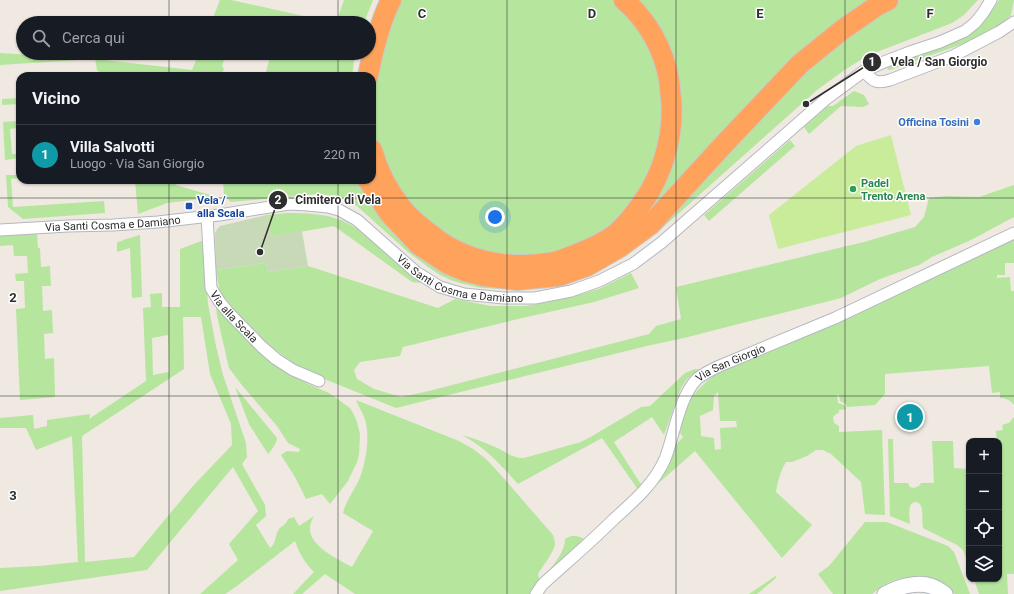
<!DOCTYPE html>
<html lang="it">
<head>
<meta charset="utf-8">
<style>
  body { margin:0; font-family:Roboto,sans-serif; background:#242831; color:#f1f3f6 }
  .controls { position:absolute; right:12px; bottom:12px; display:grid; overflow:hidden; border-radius:8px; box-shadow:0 1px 3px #0004 }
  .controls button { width:36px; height:36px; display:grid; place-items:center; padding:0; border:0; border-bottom:1px solid #363941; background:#171b24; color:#f1f3f6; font:20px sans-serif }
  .you { position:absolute; left:495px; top:217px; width:14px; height:14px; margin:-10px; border:3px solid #fff; border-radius:50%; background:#1a73e8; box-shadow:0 0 0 6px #1a73e833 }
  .badge { display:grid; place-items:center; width:26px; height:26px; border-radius:50%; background:#4264fb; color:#fff; font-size:13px; font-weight:700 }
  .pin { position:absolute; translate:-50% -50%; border:2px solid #fff; box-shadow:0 1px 4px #0006 }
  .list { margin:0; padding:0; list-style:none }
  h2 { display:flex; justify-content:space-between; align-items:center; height:52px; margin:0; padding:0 16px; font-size:17px }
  h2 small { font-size:13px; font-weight:400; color:#9ea1a6 }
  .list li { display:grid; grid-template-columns:26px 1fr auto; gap:12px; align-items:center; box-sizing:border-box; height:60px; padding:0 16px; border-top:1px solid #363941 }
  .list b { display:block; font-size:15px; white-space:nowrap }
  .list p { margin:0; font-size:13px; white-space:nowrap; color:#9ea1a6 }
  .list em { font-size:13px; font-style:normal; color:#9ea1a6 }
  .icon { flex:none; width:22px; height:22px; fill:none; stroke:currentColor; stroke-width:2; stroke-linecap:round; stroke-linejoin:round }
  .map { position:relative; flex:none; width:1014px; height:594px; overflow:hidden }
  .search { position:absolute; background:#171b24; box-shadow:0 1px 3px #0004; left:16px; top:16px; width:360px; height:44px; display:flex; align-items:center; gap:10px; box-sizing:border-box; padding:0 14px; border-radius:22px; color:#9ea1a6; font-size:15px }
  .panel { position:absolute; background:#171b24; box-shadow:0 1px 3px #0004; left:16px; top:72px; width:360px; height:112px; border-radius:12px }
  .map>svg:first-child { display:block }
  .green { fill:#b6e59e; fill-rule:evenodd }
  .cemetery { fill:#c8d9b8 }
  .pitch { fill:#c9ec9a }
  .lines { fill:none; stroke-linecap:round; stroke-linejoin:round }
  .street-casing { stroke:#b4b7c1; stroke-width:13 }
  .secondary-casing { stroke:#b4b7c1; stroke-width:17 }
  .highway-casing { stroke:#c9c9c9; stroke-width:22 }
  .street { stroke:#fff; stroke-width:11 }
  .secondary { stroke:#fff; stroke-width:15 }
  .highway { stroke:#ffa35c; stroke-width:20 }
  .grid { fill:none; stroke:#2e2e2e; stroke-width:1; stroke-opacity:0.55 }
  .shop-dot { fill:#3f7fe0; stroke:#fff; stroke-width:1.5 }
  .leisure-dot { fill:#2e9e5b; stroke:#fff; stroke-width:1.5 }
  .transit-dot { fill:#1a4fb4; stroke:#fff; stroke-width:1.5 }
  .labels { text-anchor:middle; stroke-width:3; stroke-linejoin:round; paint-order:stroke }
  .shop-label { font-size:11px; font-weight:bold; fill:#366cbe; stroke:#fff; text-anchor:end }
  .leisure-label { font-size:11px; font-weight:bold; fill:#27864d; stroke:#fff; text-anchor:start }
  .transit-label { font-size:11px; font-weight:bold; fill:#164399; stroke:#fff; text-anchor:start }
  .street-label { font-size:11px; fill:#2e2e2e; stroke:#fff }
  .grid-label { font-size:13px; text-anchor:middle; font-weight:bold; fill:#2e2e2e; stroke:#fff; stroke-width:3; stroke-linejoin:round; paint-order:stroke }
  .leader { fill:none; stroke:#2e2e2e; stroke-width:1.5 }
  .callout-dot { fill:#2e2e2e; stroke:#fff; stroke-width:1.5 }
  .mark-label { font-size:12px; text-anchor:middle; font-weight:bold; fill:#fff }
  .callout-label { font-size:12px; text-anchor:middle; font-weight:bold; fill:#2e2e2e; stroke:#fff; stroke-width:3; stroke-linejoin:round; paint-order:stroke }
</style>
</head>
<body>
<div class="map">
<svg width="1014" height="594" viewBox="0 0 1014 594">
  <rect width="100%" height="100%" fill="#efe9e1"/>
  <g class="green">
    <path d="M 220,0 L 231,0 L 335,23 L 260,23 L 237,16 L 235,23 L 211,23 Z"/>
    <path d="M 344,0 L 373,0 L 364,23 L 336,23 Z"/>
    <path d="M 396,0 L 613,0 L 627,12 L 638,25 L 662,74 L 665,126 L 643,191 L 602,236 L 570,252 L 503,259 L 449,241 L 410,210 L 376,150 L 372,126 L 372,76 Z"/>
    <path d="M 635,0 L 877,0 L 643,223 L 677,114 Z"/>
    <path d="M 900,0 L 978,0 L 964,15 L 952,23 L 877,52 L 864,58 L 846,69 L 817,90 L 660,230 L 640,245 L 609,264 L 539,288 L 504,289 L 481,288 L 464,284 L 453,281 L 440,275 L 428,267 L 408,252 L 357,206 L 335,196 L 318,194 L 231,202 L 224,196 L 223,180 L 364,180 L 414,244 L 586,270 L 810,65 L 889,5 Z"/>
    <path d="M 999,0 L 1014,0 L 1011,15 L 1004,22 L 987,33 L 965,43 L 893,69 L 888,70 L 887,67 L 890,65 L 983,22 L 991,12 Z"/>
    <path d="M 0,53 L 95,59 L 192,70 L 199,53 L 226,53 L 222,67 L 224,68 L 222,76 L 104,76 L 97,70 L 95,59 L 0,65 Z"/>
    <path d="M 271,53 L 355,53 L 352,76 L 265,76 Z"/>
    <path d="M 854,91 L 864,95 L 869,104 L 863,107 L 841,106 L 809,134 L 804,127 L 828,106 L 833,106 Z"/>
    <path d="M 20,98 L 20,104 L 2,105 L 2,99 Z"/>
    <path d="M 16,121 L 16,128 L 10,129 L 12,154 L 20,154 L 20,158 L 5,160 L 3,122 Z"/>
    <path d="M 790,140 L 795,146 L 709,221 L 704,215 Z"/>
    <path d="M 6,175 L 19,175 L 19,178 L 11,179 L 13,207 L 104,201 L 105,213 L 23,219 L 8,207 Z"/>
    <path d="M 135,180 L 177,180 L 176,185 L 210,195 L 213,201 L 200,199 L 167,203 L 138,214 Z"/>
    <path d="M 1014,185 L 1014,217 L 971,240 L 932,257 L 919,265 L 880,279 L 841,298 L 684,338 L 651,345 L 396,408 L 317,376 L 299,367 L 274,349 L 263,340 L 228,304 L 220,293 L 218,282 L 216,270 L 266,263 L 268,272 L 308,266 L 438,308 L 455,299 L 491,306 L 525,306 L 548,302 L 585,293 L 601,288 L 631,273 L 639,288 L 594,302 L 522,318 L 403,347 L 400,356 L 360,362 L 354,370 L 357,379 L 374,389 L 401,397 L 429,391 L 649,334 L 656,326 L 681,319 L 676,287 L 864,242 L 915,227 L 924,217 L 929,198 L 946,196 L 979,197 Z"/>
    <path d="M 287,213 C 309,213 334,214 353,226 C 371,236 384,253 400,266 C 407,273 414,278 422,283 L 412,282 L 334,226 L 271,237 L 267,215 Z"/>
    <path d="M 37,234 L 38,248 L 40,248 L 41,267 L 50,266 L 51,286 L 42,286 L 43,311 L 52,310 L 53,333 L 44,334 L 45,359 L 54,358 L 55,397 L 20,400 L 16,309 L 25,308 L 24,281 L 16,281 L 15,274 L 28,273 L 27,256 L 14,256 L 13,245 L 0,246 L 0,236 Z"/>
    <path d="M 140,235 L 142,297 L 132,298 L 130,248 L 117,252 L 117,242 L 122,241 L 123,240 Z"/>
    <path d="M 1014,238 L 1014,263 L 1005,263 L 1005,275 L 997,275 L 997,278 L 1010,277 L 1011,291 L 1014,291 L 1014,405 C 1010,400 1006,398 1000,398 L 1000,392 L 992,393 L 989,366 L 885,374 L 885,394 L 875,405 L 847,407 L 846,404 L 840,401 L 839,395 L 837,395 L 838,403 L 844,405 L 846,409 L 839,410 L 839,413 L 836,414 L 833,417 L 834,423 L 839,426 L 839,432 L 882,430 L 885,515 L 865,514 L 861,482 L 831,454 L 823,450 L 816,450 L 807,456 L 792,462 L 786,462 C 780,472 778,481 776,492 L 812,525 L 782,558 L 695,451 L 653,488 L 663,474 L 673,455 L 676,445 L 683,437 L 680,433 C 682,424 683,416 686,408 C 693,391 710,378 724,368 ZM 718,392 L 720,421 L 736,421 L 737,427 L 720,428 L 721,449 L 715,450 L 714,438 L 701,436 L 700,416 L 713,410 L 714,396 Z"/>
    <path d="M 204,240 L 208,304 L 216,346 L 223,375 L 246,443 L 247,457 L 242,464 L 265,505 L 266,516 L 256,525 L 270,548 C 276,544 275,536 278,531 C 281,525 286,526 288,519 L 294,517 L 299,526 L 314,516 C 312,520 310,523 310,528 C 309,546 338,559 352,567 L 373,531 L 343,513 C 347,499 353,492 359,480 C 366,463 371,434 364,417 C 362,411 358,406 356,400 L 459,441 L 473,449 L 486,459 L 500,474 L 553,535 C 554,538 555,542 555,545 C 553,553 542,567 538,574 L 540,583 L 532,594 L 355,594 L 325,574 L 302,594 L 293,594 L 314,572 C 305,563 299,553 295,541 L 237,586 L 225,594 L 200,594 L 238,560 L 229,544 L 258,511 L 233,467 L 147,570 L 0,591 L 0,568 L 39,566 L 78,562 L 72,436 L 36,450 L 26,428 L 0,428 L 0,418 L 33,415 L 34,429 L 47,426 L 47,420 L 90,414 L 89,419 L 146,381 L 143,308 L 151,307 L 150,294 L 162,293 L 162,307 L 180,307 L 180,249 ZM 183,317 L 201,317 L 210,374 L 231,424 L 232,445 L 192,487 L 134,557 L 85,562 L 82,436 L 184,369 ZM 168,335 L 169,372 L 153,375 L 152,338 Z"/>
    <path d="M 216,306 L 289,373 L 310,385 L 329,393 L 350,408 L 353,413 L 356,419 L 360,434 L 359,455 L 357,462 L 348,481 L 330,504 L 322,494 L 306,499 L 295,477 L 281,455 L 287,451 L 299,452 L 300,449 L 288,443 L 277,426 L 241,384 L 229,368 L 217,316 Z"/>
    <path d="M 695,369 L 701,369 L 687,379 L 681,388 L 664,435 L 652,417 L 614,442 L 642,486 L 639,491 L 602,438 L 518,484 C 500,464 486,448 462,435 C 473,438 484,442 495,447 C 505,451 513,459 524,458 L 581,442 L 594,435 L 641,407 L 650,406 L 685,373 Z"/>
    <path d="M 235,387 L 277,438 C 276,445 272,449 268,454 L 249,424 Z"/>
    <path d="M 1014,417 L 1014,574 L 1007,574 L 1008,594 L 979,594 L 974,579 L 999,579 L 999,441 L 997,441 L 996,431 L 1003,430 L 1002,425 L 1009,423 Z"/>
    <path d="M 888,439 L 893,439 L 894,483 L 908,483 L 910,487 L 914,488 L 919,486 L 921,483 L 934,483 L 932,441 L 953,441 L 954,468 L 969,469 L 969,566 L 963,550 L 957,545 L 923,528 C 922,523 923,511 921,506 C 920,504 918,502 916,502 C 906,502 910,519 910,524 L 890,516 Z"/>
    <path d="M 865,522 L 886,522 L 892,524 L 948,546 L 954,552 L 970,594 L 955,594 L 942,582 L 924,576 L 902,578 L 892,581 L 883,585 L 872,594 L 833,594 L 818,574 L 829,566 Z"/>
    <path d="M 571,536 C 577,536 581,536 586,541 L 547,574 C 554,563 565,552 565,539 Z"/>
    <path d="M 777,575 L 775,579 L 757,594 L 749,594 Z"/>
  </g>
  <path class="cemetery" d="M 267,215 L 271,237 L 302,231 L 308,266 L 268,272 L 266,263 L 216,270 L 215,233 L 217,229 L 220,226 Z"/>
  <path class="pitch" d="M 891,135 L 911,215 L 778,249 L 769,215 L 856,146 Z"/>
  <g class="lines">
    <defs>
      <g id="street">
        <path d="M 864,71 C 873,82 877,84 890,80 L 953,56 L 999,32 L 1014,22"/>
        <path id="s1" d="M 207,216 L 211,288 L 219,301 L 228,312 L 262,347 L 276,359 L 293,370 L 319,381"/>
        <path id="s2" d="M 0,230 L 68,226 L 113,225 L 158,222 L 219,215 L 289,204 L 308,205 L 328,207 L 339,210 L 357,220 L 416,272 L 440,287 L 464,294 L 504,298 L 535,298 L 571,291 L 599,281 L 633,264 L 661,243 L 826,99 L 864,71 L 884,62 L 910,52 L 940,42 L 965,31 L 975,23 L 983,13 L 991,0"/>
        <path id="s3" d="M 536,594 L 542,585 C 566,563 591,542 614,519 C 634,501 654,484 665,459 C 674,436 679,398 696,380 C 702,374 710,371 717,367 L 835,318 L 1014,233"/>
      </g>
      <path id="secondary" d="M 885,594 C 898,587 917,581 931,586 C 937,588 941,591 945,594"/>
      <g id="highway">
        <path d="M 368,76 C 373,50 379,24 391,0"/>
        <path d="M 372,150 C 378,171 388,191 402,208 C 409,218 419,225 429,233 C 436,238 443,244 451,248 C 480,264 516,268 548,263 C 559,262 569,257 579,253 C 592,248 603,243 614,235 C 629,223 640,207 650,191 C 666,163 674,129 671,98 C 670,92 670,86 669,80 C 664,49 647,20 624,0"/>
        <path d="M 368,180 L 389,213 L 419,245 L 448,264 L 465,271 L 484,276 L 517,280 L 559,276 L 587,266 L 620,247 L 650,225 L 726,142 L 800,64 L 842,30 L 878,5 L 888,0"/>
      </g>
    </defs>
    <use href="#street" class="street-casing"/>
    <use href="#secondary" class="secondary-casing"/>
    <use href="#highway" class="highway-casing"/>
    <use href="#street" class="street"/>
    <use href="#secondary" class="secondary"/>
    <use href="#highway" class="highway"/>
  </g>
  <path class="grid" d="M 169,0 L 169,23M 338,0 L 338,23M 507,0 L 507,594M 676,0 L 676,594M 845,0 L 845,594M 169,53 L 169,76M 338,53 L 338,76M 169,180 L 169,594M 338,180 L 338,594M 0,198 L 1014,198M 0,396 L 1014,396"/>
  <circle class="shop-dot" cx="977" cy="122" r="4"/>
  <circle class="leisure-dot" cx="853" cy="189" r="4"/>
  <rect class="transit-dot" x="185" y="202" width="8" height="8" rx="2"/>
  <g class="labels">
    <g class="shop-label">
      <text x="969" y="126">Officina Tosini</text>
    </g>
    <g class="leisure-label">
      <text x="861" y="187">Padel<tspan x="861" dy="13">Trento Arena</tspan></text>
    </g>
    <g class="transit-label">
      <text x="197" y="204">Vela /<tspan x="197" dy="13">alla Scala</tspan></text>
    </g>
    <g class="street-label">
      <text dy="4" stroke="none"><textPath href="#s2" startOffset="113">Via Santi Cosma e Damiano</textPath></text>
      <text dy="4" stroke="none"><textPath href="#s2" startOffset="485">Via Santi Cosma e Damiano</textPath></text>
      <text dy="4" stroke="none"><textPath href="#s1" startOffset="109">Via alla Scala</textPath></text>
      <text dy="4" stroke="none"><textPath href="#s3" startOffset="312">Via San Giorgio</textPath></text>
    </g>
  </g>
  <g class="grid-label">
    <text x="422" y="18">C</text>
    <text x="592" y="18">D</text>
    <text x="760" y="18">E</text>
    <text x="930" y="18">F</text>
    <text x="13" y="302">2</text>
    <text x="13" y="500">3</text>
  </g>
  <path class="leader" d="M806 104L872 62M260 252L278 200"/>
  <g class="callout-dot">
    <circle cx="806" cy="104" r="4"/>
    <circle cx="260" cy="252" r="4"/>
    <circle cx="872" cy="62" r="10"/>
    <circle cx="278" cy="200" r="10"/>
  </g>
  <g class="mark-label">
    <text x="872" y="66">1</text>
    <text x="278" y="204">2</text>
  </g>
  <g class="callout-label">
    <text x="939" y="66">Vela / San Giorgio</text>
    <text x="338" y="204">Cimitero di Vela</text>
  </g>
</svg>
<div class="controls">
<button>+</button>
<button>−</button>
<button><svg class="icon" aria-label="locate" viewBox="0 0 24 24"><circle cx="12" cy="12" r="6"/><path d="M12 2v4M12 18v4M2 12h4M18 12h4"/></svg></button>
<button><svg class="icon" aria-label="layers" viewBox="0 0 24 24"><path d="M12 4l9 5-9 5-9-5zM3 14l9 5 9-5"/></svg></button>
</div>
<div class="you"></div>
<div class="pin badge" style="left:910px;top:417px;background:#0f9aa8">1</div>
<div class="search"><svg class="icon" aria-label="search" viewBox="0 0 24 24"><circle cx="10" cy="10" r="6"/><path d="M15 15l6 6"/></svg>Cerca qui</div>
<section class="panel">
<h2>Vicino<small></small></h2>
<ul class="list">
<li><span class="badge" style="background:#0f9aa8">1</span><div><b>Villa Salvotti</b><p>Luogo · Via San Giorgio</p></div><em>220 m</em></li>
</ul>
</section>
</div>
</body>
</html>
